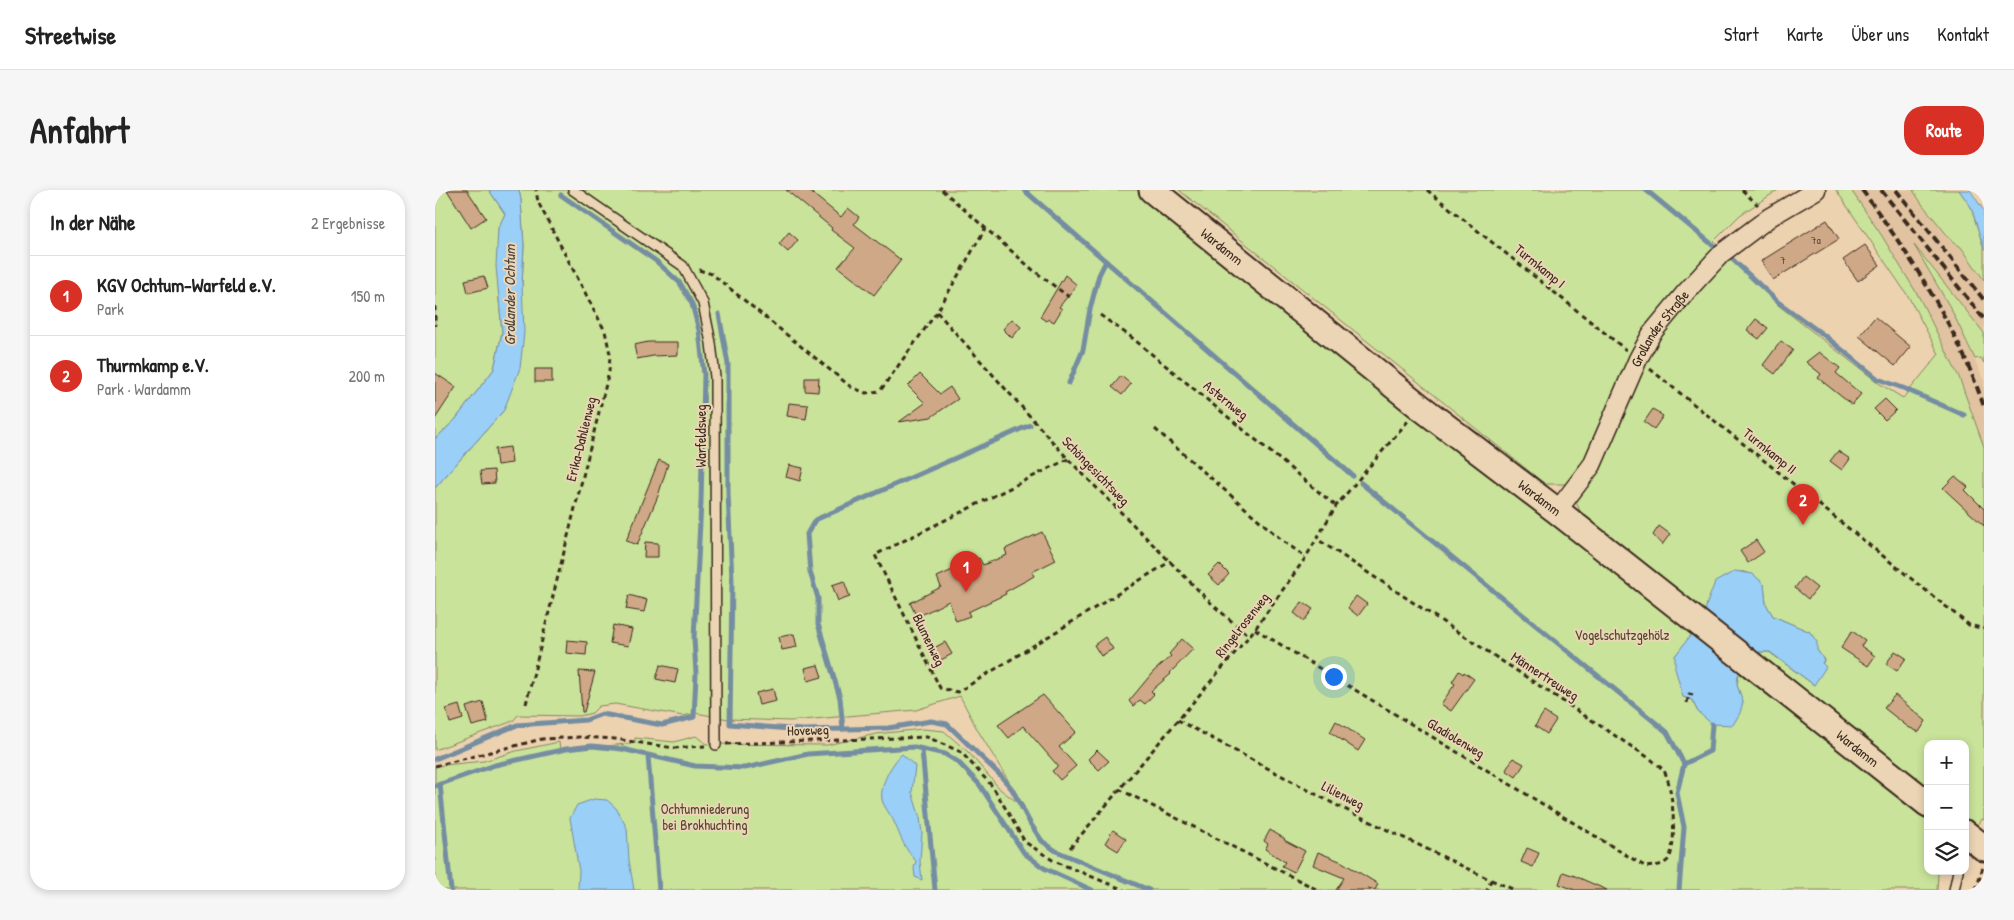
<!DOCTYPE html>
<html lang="de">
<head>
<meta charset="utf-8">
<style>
  body { margin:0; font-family:"Patrick Hand",sans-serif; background:#f6f6f6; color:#222 }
  .controls { position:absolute; right:15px; bottom:15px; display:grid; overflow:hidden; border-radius:10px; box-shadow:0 2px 8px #0003 }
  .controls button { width:45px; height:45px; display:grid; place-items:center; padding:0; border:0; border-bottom:1px solid #e0e0e0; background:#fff; color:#222; font:25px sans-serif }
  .you { position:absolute; left:898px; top:486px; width:18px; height:18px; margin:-12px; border:4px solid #fff; border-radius:50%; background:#1a73e8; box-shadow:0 0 0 8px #1a73e833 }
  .badge { display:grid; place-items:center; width:32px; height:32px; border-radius:50%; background:#d93025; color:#fff; font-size:16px; font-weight:700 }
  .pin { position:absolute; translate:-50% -41px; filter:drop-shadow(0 1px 2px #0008) }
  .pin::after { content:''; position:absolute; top:26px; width:18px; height:15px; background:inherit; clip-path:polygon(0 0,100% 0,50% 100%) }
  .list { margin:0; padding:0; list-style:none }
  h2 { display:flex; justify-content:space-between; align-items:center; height:65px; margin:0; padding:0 20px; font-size:21px }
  h2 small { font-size:16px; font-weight:400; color:#767676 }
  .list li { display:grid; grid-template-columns:32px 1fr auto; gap:15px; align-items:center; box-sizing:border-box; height:80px; padding:0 20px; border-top:1px solid #e0e0e0 }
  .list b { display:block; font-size:19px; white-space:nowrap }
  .list p { margin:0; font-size:16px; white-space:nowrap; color:#767676 }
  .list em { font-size:16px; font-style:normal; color:#767676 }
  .icon { flex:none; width:28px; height:28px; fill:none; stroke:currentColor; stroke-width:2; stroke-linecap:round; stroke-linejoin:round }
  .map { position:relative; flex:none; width:1549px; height:700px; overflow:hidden; border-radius:20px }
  header { display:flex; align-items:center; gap:30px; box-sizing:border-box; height:70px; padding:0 25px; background:#fff; border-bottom:1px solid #e0e0e0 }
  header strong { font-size:24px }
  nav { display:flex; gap:28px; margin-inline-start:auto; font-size:18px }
  .intro { display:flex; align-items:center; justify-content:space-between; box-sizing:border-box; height:120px; padding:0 30px }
  h1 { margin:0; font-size:35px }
  .button { padding:12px 22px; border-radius:20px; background:#d93025; color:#fff; font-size:18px; font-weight:700 }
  main { display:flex; gap:30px; padding:0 30px }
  aside { flex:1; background:#fff; border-radius:20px; box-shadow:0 2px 8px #0003 }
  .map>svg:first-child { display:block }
  .built { fill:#e1c3a1 }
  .green { fill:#c9e39a; stroke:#82865c }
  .water { fill:#9acff8; stroke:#748da1 }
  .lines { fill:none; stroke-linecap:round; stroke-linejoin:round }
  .stream { stroke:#748da1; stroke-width:5 }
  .building { fill:#cfa987; stroke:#3b2a1e }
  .lane-casing { stroke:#3b2a1e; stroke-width:12 }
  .street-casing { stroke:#3b2a1e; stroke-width:21 }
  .secondary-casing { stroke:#3b2a1e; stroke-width:29 }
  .path { stroke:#3b2a1e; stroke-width:3; stroke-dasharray:5 4; stroke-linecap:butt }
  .lane { stroke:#ecd5b5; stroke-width:9 }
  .street { stroke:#ecd5b5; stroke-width:18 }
  .secondary { stroke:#ecd5b5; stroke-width:25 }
  .rail { stroke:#3b2a1e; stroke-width:4; stroke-dasharray:8 4; stroke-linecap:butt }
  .labels { text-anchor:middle; stroke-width:4; stroke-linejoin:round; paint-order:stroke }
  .number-label { font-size:11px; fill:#604a38 }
  .street-label { font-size:14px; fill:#3b2a1e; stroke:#ecd5b5 }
  .park-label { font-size:14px; fill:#504631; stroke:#ecd5b5 }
  .water-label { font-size:15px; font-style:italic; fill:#49433f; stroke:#ecd5b5 }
</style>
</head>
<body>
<header>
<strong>Streetwise</strong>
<nav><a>Start</a><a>Karte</a><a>Über uns</a><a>Kontakt</a></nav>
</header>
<div class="intro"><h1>Anfahrt</h1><a class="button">Route</a></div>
<main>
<aside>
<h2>In der Nähe<small>2 Ergebnisse</small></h2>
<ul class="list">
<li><span class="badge">1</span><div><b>KGV Ochtum-Warfeld e.V.</b><p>Park</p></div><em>150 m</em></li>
<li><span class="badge">2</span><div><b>Thurmkamp e.V.</b><p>Park · Wardamm</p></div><em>200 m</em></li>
</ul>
</aside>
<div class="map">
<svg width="1549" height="700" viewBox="0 0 1549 700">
  <rect width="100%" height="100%" fill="#edd2b0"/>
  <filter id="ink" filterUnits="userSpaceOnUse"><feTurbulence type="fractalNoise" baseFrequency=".02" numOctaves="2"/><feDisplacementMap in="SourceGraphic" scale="10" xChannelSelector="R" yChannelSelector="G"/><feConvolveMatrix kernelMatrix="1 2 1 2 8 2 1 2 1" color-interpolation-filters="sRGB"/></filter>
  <g filter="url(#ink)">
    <path class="built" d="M 1416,0 L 1478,0 L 1487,14 L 1517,51 L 1526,57 L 1549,90 L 1549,143 L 1482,59 L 1516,119 L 1549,190 L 1549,257 L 1524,187 L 1484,107 L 1447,46 Z"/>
    <g class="green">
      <path d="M 0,0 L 54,0 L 70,24 L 63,39 L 64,110 L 67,142 L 59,179 L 20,230 L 0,249 Z"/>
      <path d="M 84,0 L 703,0 L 969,220 L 1258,443 L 1240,466 L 1248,507 L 1257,510 L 1263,522 L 1308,512 L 1302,495 L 1304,483 L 1493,631 L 1493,681 L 1506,681 L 1503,683 L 1502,700 L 0,700 L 0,576 L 49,571 L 81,561 L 124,552 L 125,561 L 200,553 L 200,548 L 239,552 L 261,546 L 271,554 L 392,555 L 441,544 L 488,539 L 509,541 L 534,563 L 566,600 L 590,618 L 542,539 L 525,506 L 481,520 L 356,531 L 293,529 L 261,523 L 248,526 L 180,514 L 164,516 L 157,523 L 145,526 L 83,525 L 78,531 L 0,560 L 0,298 L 69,220 L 87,94 L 89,56 L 86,10 Z"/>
      <path d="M 744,0 L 1343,0 L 1305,25 L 1279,51 L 1343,115 L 1445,194 L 1468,208 L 1504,164 L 1473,106 L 1401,0 L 1416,0 L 1447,46 L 1484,107 L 1524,187 L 1549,257 L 1549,630 L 1547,629 L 1543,635 L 1530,630 L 1530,554 L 1493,554 L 1493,602 L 1328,475 L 1331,470 L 1324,462 L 1334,462 L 1379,495 L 1389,470 L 1382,460 L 1375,442 L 1338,426 L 1331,414 L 1329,394 C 1309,376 1302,380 1281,392 L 1270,423 L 1150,332 L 1141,312 L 1146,303 L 1135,294 L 1110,294 Z"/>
      <path d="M 1478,0 L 1524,0 L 1536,17 L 1549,59 L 1549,90 L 1526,57 L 1517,51 L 1487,14 Z"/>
      <path d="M 1479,55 L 1549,143 L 1549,173 L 1546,168 L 1540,169 L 1516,119 Z"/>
    </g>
    <g class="water">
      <path d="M 54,0 L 84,0 L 86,10 L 89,56 L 87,94 L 89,143 L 85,178 L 69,220 L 0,298 L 0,249 L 20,230 L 59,179 L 67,142 L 61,76 L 63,38 L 70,24 Z"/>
      <path d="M 1524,0 L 1535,0 L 1549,21 L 1549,59 L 1536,17 Z"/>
      <path d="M 1300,381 L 1318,384 L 1329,394 L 1331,414 L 1338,426 L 1375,442 L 1382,452 L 1382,460 L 1389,470 L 1387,473 L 1391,477 L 1379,495 L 1335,462 L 1324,462 L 1303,485 L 1302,495 L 1308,512 L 1305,523 L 1298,535 L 1277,534 L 1263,522 L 1257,510 L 1248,507 L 1240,478 L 1240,466 L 1270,426 L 1271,416 L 1280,392 Z"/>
      <path d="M 467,564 L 480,576 L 477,602 L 485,628 L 487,643 L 485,671 L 487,690 L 480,687 L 479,678 L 481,671 C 470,660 466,648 460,634 C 457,626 451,620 448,613 C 442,598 457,573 467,564 Z"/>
      <path d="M 159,609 L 172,610 L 181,618 L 192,638 L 194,670 L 199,700 L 143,700 L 144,681 L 135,628 L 142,615 Z"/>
    </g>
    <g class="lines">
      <g class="stream">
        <path d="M 589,0 L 918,286"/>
        <path d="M 1211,0 L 1279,56"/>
        <path d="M 1296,68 L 1343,112 L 1390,146 L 1443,189 L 1468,198 L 1529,225"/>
        <path d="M 284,124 L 293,174 L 293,303 L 297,390 L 295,534 L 368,540 L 453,538 L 496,531 L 512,534 L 565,585 L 577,599 L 595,633 L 607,651 L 621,661 L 714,700"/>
        <path d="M 634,193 L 648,160 L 655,119 L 664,85 L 671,71"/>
        <path d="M 926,293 L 1232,542 L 1249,574"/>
        <path d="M 408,539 L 405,508 L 383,434 L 383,408 L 375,382 L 372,344 L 380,330 L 595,235"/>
        <path d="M 487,560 L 500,700"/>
        <path d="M 213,566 L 224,700"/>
        <path d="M 0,569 L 82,535 L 151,530 L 167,524 L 227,535 L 259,527 L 261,484 L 259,448 L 266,312 L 269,185 L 264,140 L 257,114 L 245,93 L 221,71 L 126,5"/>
        <path d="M 5,594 L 16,700"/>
        <path d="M 0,596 L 60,575 L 131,559 L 157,556 L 187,559 L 260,576 L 310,578 L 373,564 L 479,557 L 510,564 L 523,572 L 544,594 L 589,663 L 609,678 L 657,700"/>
        <path d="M 1244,700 L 1249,637 L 1242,603 L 1249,574 L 1275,561 L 1277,534"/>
      </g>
    </g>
    <g class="building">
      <path d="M 12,0 L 32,0 L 51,28 L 36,38 Z"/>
      <path d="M 351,0 L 373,0 L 406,27 L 413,18 L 424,27 L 419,34 L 466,70 L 439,105 L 403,77 L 420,58 L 396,40 L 397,38 Z"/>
      <path d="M 1392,30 L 1404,49 L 1338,90 L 1326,71 Z"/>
      <path d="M 354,42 L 363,50 L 353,62 L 344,54 Z"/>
      <path d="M 1430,55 L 1445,75 L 1423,91 L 1408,70 Z"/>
      <path d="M 630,85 L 642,95 L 624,117 L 627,119 L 619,132 L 614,129 L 611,131 L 605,127 Z"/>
      <path d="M 49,86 L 53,98 L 33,103 L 30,90 Z"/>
      <path d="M 1440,127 L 1476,157 L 1460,176 L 1424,146 Z"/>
      <path d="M 577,129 L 586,137 L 577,148 L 568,139 Z"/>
      <path d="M 1321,129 L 1333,138 L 1324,149 L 1312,140 Z"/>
      <path d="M 1346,151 L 1358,160 L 1340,184 L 1328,175 Z"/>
      <path d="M 213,152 L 243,152 L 243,165 L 218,166 L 202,169 L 199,155 Z"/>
      <path d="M 1384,162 L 1405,178 L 1401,183 L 1426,204 L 1417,215 L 1383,188 L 1386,184 L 1371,172 Z"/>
      <rect x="100" y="179" width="17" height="13"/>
      <path d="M 0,183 L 21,197 L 0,229 Z"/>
      <path d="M 485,184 L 505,204 L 515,197 L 523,209 L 496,227 L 464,232 L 490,213 L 473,196 Z"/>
      <path d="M 686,186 L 696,194 L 687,205 L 677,197 Z"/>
      <path d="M 370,188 L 384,188 L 383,202 L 370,201 Z"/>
      <path d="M 1450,209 L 1461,220 L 1450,230 L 1439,219 Z"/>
      <path d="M 354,213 L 373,215 L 371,229 L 352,226 Z"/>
      <path d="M 1218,219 L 1228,226 L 1219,239 L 1209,232 Z"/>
      <path d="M 75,257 L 77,273 L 62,275 L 60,259 Z"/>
      <path d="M 1403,261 L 1415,269 L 1407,280 L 1395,271 Z"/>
      <path d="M 224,270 L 233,274 L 223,306 L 202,355 L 191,351 Z"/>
      <path d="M 354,275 L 368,278 L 365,291 L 351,287 Z"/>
      <path d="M 59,280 L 60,293 L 47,294 L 45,281 Z"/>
      <path d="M 1520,286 L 1533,297 L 1530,300 L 1549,319 L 1549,336 L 1508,298 Z"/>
      <path d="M 1224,336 L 1235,344 L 1227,355 L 1218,345 Z"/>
      <path d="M 607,342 L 621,370 L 597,382 L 599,386 L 594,389 L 570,402 L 571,404 L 533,422 L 535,426 L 521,431 L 514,411 L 482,427 L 475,413 L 506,397 L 502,387 L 544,368 L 548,375 L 572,365 L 570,359 Z"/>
      <path d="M 1321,350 L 1329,362 L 1313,373 L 1305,361 Z"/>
      <path d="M 210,352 L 223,353 L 223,367 L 209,367 Z"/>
      <path d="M 784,374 L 794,384 L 784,395 L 773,385 Z"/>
      <path d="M 1368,387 L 1382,398 L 1373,409 L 1360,398 Z"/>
      <path d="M 409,391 L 415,407 L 403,411 L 397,395 Z"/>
      <path d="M 194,405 L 212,410 L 209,422 L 191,419 Z"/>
      <path d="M 921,406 L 932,414 L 923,426 L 913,418 Z"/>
      <path d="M 867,412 L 878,419 L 869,431 L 859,423 Z"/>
      <path d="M 178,435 L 197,439 L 193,456 L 175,453 Z"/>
      <path d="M 1417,441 L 1430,450 L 1426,456 L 1440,466 L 1433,476 L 1406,458 Z"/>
      <path d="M 359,444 L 362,457 L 347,460 L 344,447 Z"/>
      <path d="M 670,447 L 678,459 L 666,466 L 659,455 Z"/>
      <path d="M 747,449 L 758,459 L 735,483 L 736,484 L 716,501 L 719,504 L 710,514 L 705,510 L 698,516 L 694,511 L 718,482 L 736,466 L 734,464 Z"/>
      <path d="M 132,450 L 152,452 L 151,465 L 131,463 Z"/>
      <path d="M 510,452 L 517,464 L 506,470 L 499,458 Z"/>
      <path d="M 1460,461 L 1471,468 L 1462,481 L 1451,474 Z"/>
      <path d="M 225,475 L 243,479 L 240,493 L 221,489 Z"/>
      <path d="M 383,475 L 387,487 L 373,491 L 370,478 Z"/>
      <path d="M 144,481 L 160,482 L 149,522 L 147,522 Z"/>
      <path d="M 1024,481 L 1028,484 L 1029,482 L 1039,489 L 1016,521 L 1006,514 L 1020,494 L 1017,492 Z"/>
      <path d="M 338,499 L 341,511 L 324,515 L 321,503 Z"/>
      <path d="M 608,505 L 641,542 L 624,557 L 641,576 L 625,590 L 617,581 L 623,576 L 588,536 L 574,548 L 563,535 Z"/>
      <path d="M 1460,505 L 1491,531 L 1484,542 L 1473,537 L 1449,518 Z"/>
      <path d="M 48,512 L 53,532 L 37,536 L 31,517 Z"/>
      <path d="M 24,515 L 28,529 L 15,533 L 11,519 Z"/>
      <path d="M 1109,522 L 1121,530 L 1112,544 L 1100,536 Z"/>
      <path d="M 901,531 L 930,550 L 923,561 L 895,542 Z"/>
      <path d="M 662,560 L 674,571 L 664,580 L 653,569 Z"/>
      <path d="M 1078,568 L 1089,574 L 1081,587 L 1071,580 Z"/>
      <path d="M 678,640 L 691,649 L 683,661 L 670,653 Z"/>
      <path d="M 835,640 L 850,649 L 849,650 L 870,661 L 859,682 L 847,676 L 850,672 L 830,659 L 833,654 L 829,651 Z"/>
      <path d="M 1092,658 L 1104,663 L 1098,677 L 1086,672 Z"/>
      <path d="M 883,662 L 907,672 L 943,694 L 940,700 L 933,698 L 936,700 L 901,700 L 909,688 L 878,675 Z"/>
      <path d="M 1128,682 L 1140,686 L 1172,700 L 1140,700 L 1124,694 Z"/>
    </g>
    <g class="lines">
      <defs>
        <g id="lane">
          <path d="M 138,0 L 248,76 L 268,113 L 276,153 L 280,187 L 281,555"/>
          <path d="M 1519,700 L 1523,681"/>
        </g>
        <g id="street">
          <path id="s1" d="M 1122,321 L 1157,275 L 1203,169 L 1217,143 L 1251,102 L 1287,63 L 1335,27 L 1381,0"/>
        </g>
        <g id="secondary">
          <path id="s2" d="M 717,0 L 984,216 L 1122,321 L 1493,614"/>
          <path d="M 1530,643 L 1549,658"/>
        </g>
      </defs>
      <use href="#lane" class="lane-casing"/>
      <use href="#street" class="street-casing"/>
      <use href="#secondary" class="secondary-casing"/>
      <g class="path">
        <path d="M 507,0 L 598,80 L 634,107"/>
        <path d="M 992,0 L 1191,160"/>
        <path d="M 1307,0 L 1323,15"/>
        <path d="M 264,80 L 277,84 L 416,197 L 431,203 L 445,201 L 502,122 L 550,39"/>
        <path d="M 0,116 L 0,136"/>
        <path d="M 502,122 L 633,269 L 779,416 L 814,446"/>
        <path d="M 665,125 L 696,147 L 901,316"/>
        <path d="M 1215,179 L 1534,435 L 1549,439"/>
        <path d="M 720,239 L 849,352 L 871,367"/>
        <path d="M 633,269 L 440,365 L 505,498 L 523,502 L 736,371"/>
        <path d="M 820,439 L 1211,677 C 1218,676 1227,676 1233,670 C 1243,657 1238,594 1229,581 C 1226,577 1220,573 1217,570 L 882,349"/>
        <path d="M 1252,513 L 1254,504 L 1258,505"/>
        <path d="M 91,514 L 174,182 L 175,164 L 170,141 L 103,12 L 101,0"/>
        <path d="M 743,530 L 901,615 L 1056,690 L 1052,700"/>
        <path d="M 291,554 L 492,547 L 526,562 L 558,597 L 590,652 L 619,671 L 689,700"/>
        <path d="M 0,576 L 107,549 L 146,547 L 180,549 L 239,558 L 270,556"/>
        <path d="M 684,599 L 883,700"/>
        <path d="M 635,658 L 820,439 L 871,367 L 901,316 L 973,231"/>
        <path d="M 1056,690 L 1080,700"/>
        <path d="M 1541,700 L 1548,677"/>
      </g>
      <use href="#lane" class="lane"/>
      <use href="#street" class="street"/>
      <use href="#secondary" class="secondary"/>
      <g class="rail">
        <path d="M 1427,0 C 1476,67 1523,138 1549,217"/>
        <path d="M 1446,0 L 1549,129"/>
        <path d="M 1461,0 L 1549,110"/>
      </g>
    </g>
  </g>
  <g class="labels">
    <g class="number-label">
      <text x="1381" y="54">7a</text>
      <text x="1348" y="74">7</text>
    </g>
    <g class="street-label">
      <text dy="5" stroke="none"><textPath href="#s2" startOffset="90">Wardamm</textPath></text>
      <text transform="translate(1105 76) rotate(39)" y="5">Turmkamp I</text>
      <text dy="5" stroke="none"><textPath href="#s1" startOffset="211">Grollander Straße</textPath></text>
      <text transform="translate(791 210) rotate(39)" y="5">Asternweg</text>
      <text transform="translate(266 246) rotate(-90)" y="5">Warfeldsweg</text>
      <text transform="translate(146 249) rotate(-76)" y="5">Erika-Dahlienweg</text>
      <text transform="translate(1335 261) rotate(39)" y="5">Turmkamp II</text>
      <text transform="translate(661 281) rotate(46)" y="5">Schöngesichtsweg</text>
      <text dy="5" stroke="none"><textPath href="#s2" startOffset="495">Wardamm</textPath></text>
      <text transform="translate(807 435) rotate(-52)" y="5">Ringelrosenweg</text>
      <text transform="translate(494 450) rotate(64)" y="5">Blumenweg</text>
      <text transform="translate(1110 486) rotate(33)" y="5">Männertreuweg</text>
      <text transform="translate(373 540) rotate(-2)" y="5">Hoveweg</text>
      <text transform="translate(1021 548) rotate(31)" y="5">Gladiolenweg</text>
      <text dy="5" stroke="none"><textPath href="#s2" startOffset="900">Wardamm</textPath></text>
      <text transform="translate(908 605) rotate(27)" y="5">Lilienweg</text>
    </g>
    <g class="park-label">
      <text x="1187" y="450">Vogelschutzgehölz</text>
      <text x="270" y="624">Ochtumniederung<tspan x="270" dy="16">bei Brokhuchting</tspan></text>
    </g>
    <g class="water-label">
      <text transform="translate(75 105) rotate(-90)" y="5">Grollander Ochtum</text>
    </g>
  </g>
</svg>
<div class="controls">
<button>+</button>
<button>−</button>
<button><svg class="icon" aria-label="layers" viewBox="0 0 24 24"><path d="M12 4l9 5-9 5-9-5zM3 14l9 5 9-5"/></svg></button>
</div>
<div class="you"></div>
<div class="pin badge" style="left:531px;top:402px">1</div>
<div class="pin badge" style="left:1368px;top:335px">2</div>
</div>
</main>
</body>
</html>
